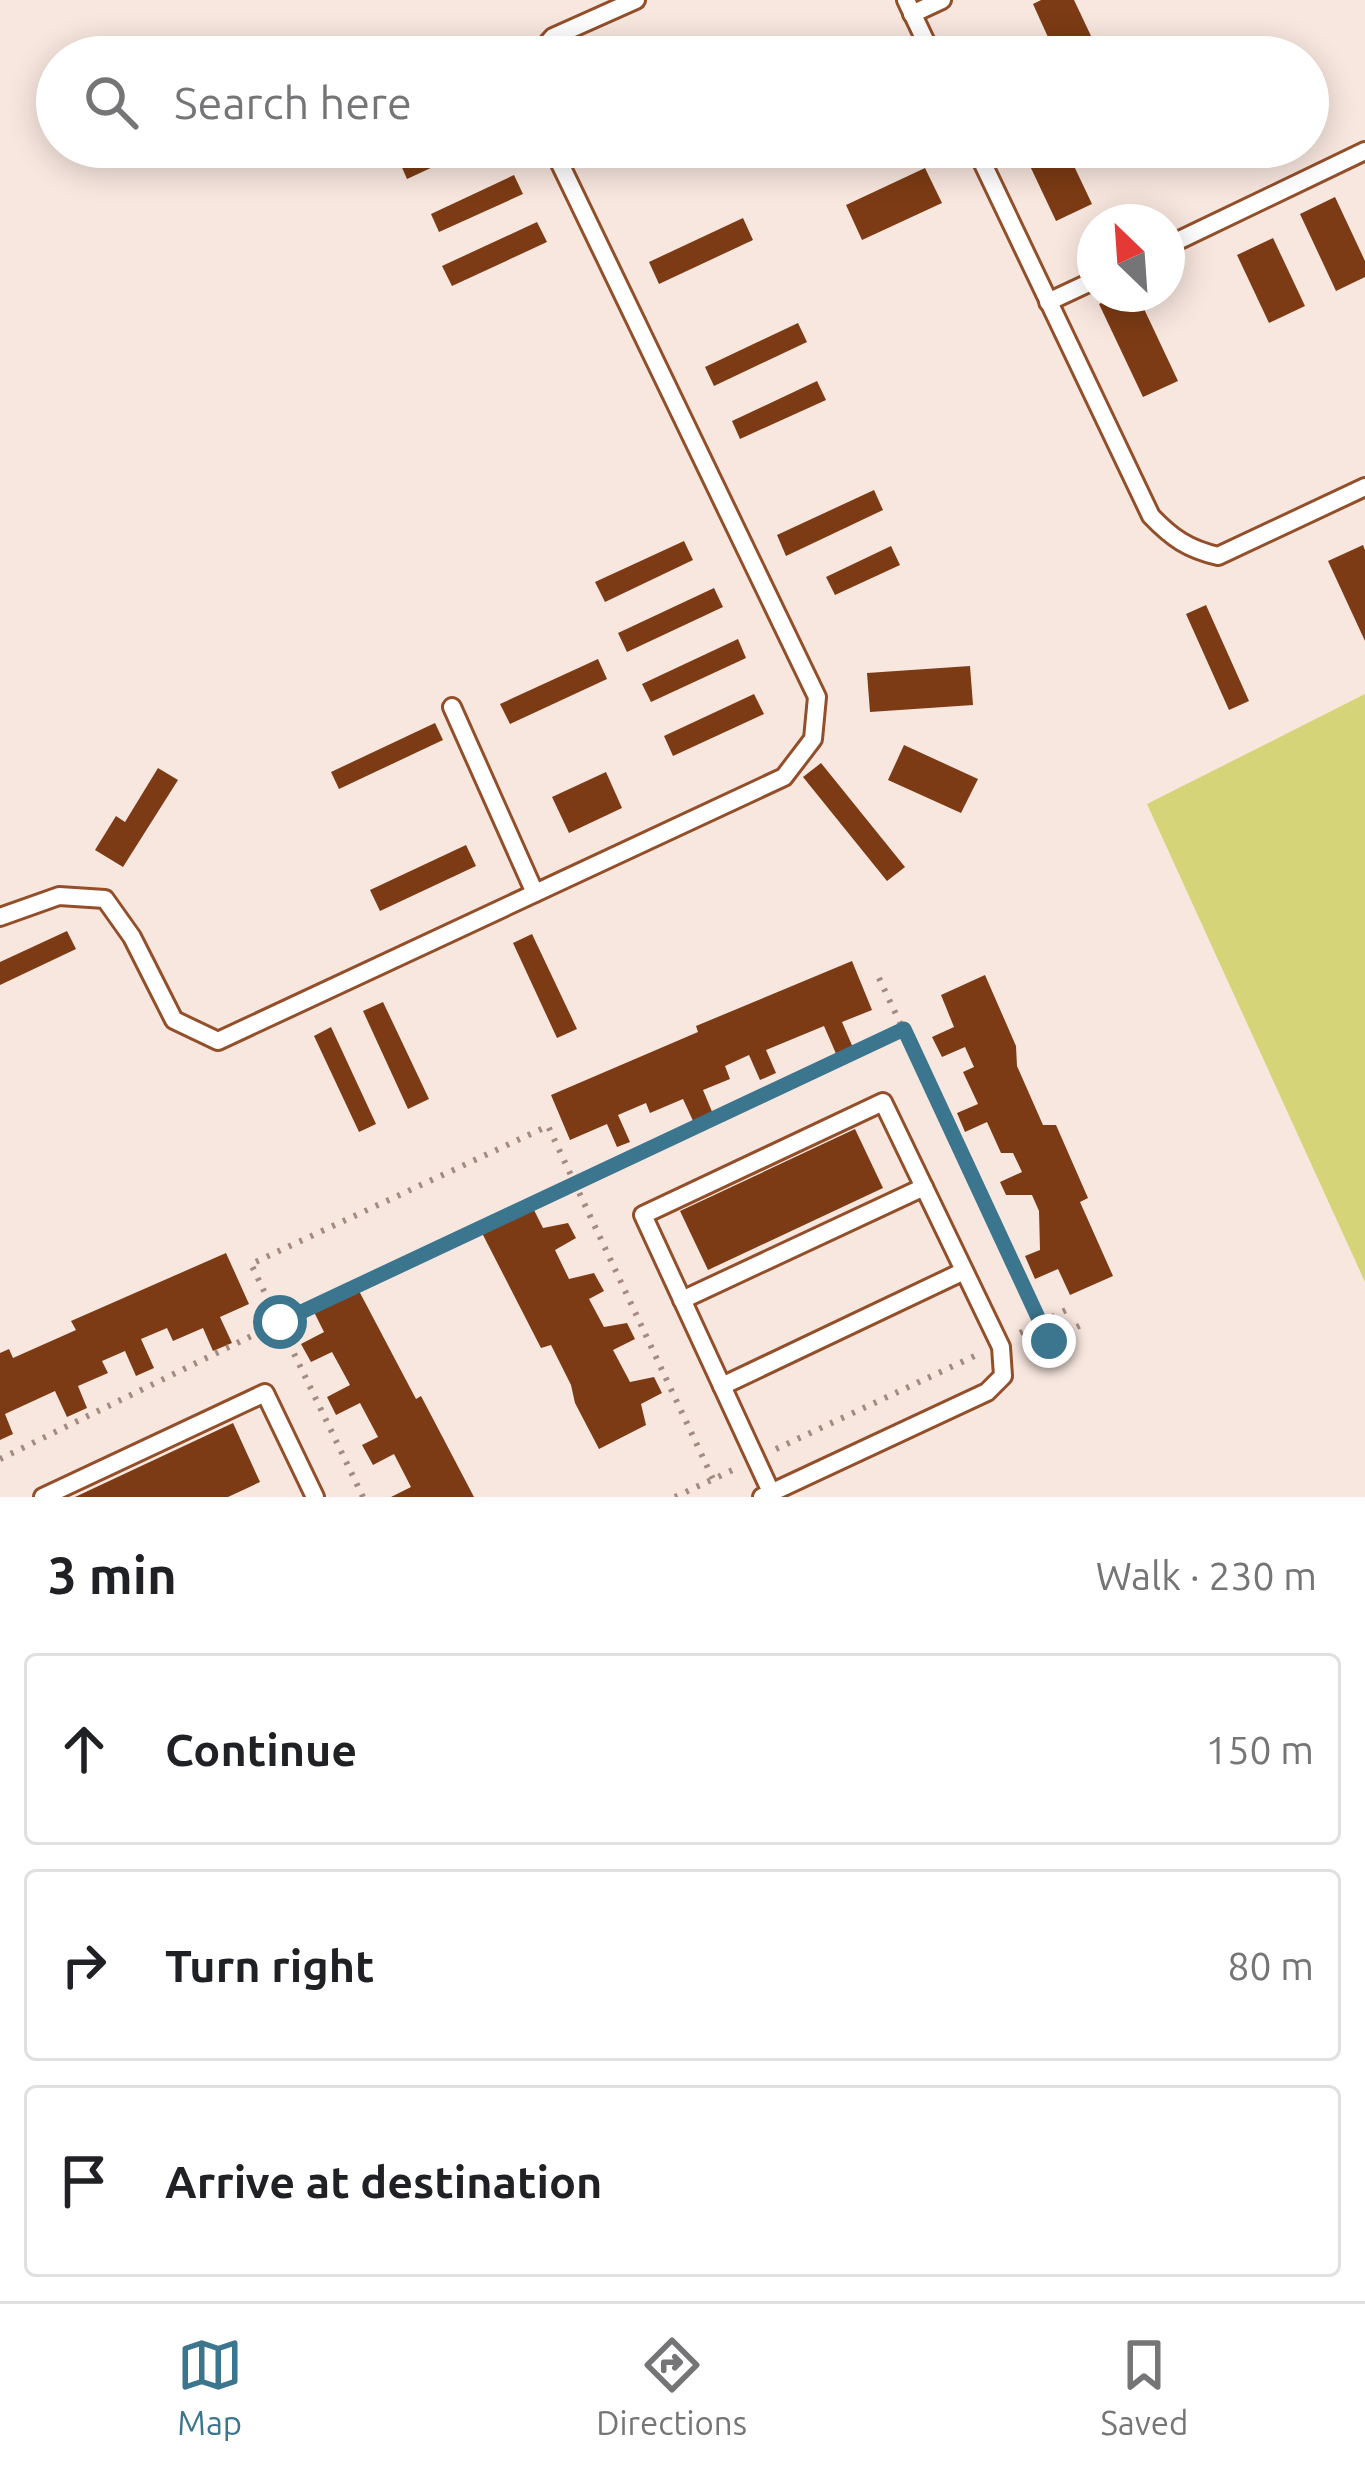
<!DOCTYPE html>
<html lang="en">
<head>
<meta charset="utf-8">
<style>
  body { margin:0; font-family:Ubuntu,sans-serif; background:#f6f6f6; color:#202124 }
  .compass { position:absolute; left:1077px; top:204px; width:108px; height:108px; border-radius:50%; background:#fff; box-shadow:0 6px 30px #0003; rotate:335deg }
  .stop { position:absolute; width:36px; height:36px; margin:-27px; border:9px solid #3b758e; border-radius:50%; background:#fff }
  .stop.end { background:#3b758e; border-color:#fff; box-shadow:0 3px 12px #0008 }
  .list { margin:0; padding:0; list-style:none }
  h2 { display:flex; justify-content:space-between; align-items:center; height:156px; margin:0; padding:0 48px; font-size:51px }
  h2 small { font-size:39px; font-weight:400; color:#757577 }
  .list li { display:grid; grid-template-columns:78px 1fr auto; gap:36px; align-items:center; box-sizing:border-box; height:192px; margin:0 24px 24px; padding:0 24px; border:3px solid #e0e0e0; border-radius:12px }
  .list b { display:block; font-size:45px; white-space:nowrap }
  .list em { font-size:39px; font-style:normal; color:#757577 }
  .icon { flex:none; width:66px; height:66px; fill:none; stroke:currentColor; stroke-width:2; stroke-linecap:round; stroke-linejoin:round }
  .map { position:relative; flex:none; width:1365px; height:1497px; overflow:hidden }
  .search { position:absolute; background:#fff; box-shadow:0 6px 30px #0003; left:36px; right:36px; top:36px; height:132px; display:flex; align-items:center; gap:30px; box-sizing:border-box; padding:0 42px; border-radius:66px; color:#757577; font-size:45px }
  .sheet { height:804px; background:#fff }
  nav { display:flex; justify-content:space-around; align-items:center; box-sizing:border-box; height:168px; border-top:3px solid #e0e0e0; background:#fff; font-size:33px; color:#757577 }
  nav a { display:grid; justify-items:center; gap:6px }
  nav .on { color:#3b758e }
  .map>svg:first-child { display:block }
  .green { fill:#d5d479 }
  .building { fill:#7c3b14 }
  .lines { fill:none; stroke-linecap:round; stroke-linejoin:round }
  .lane-casing { stroke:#924f2a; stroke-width:22 }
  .path { stroke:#a38b7f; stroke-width:6; stroke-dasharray:3 9; stroke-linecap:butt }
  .lane { stroke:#fff; stroke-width:16 }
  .route { stroke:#3b758e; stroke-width:15 }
</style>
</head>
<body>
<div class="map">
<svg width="1365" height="1497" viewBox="0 0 1365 1497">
  <rect width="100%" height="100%" fill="#f8e7df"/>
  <path class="green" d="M 1365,694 L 1365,1282 L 1147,804 Z"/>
  <g class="building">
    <path d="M 1041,0 L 1074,0 L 1101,57 L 1057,57 L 1033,4 Z"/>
    <path d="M 402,39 L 458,53 L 457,57 L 397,57 Z"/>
    <path d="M 393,147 L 476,147 L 407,179 Z"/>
    <path d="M 605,147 L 655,147 L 610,168 L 601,149 Z"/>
    <path d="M 1021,147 L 1065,147 L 1092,204 L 1056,221 Z"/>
    <path d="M 925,168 L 942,203 L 862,240 L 846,205 Z"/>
    <path d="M 514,175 L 523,194 L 439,232 L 431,214 Z"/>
    <path d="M 1335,197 L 1365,261 L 1365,277 L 1336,291 L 1300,214 Z"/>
    <path d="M 743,218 L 753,240 L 659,284 L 649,262 Z"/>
    <path d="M 537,222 L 547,242 L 452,286 L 442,266 Z"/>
    <path d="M 1273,238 L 1305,306 L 1269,323 L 1237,255 Z"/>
    <path d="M 1121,294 L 1137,294 L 1178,381 L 1143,397 L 1099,304 Z"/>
    <path d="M 798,323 L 807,342 L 714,386 L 705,367 Z"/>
    <path d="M 817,381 L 826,400 L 740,439 L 732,421 Z"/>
    <path d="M 874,490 L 883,510 L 786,556 L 777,535 Z"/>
    <path d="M 684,541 L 693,560 L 605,602 L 595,582 Z"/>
    <path d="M 1363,545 L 1365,550 L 1365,641 L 1328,561 Z"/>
    <path d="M 891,546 L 900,565 L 835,595 L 826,577 Z"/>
    <path d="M 714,588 L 723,607 L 627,652 L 618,633 Z"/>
    <path d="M 1206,605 L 1249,701 L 1229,710 L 1186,614 Z"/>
    <path d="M 738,639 L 746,658 L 651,702 L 642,684 Z"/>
    <path d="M 598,659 L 607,679 L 510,724 L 500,704 Z"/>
    <path d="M 970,666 L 973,705 L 870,712 L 867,673 Z"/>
    <path d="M 754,694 L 764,714 L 673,756 L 664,736 Z"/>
    <path d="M 435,723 L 443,740 L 339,789 L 331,772 Z"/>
    <path d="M 904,745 L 978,779 L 961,813 L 888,780 Z"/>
    <path d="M 821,763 L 905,867 L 887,881 L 803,777 Z"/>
    <path d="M 158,768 L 178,780 L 123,867 L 95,850 L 116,816 L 125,822 Z"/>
    <path d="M 606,772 L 622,808 L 569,833 L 552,797 Z"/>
    <path d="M 466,845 L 476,866 L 380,911 L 370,890 Z"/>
    <path d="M 67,931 L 76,949 L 0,985 L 0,962 Z"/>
    <path d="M 532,934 L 577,1029 L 557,1038 L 513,943 Z"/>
    <path d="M 852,961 L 872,1010 L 842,1022 L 854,1050 L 837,1056 L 824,1026 L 766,1050 L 776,1073 L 760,1080 L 749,1055 L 725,1066 L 730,1079 L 703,1090 L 713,1114 L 694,1123 L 683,1099 L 650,1113 L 646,1103 L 618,1115 L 630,1142 L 617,1147 L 607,1124 L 570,1140 L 551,1095 L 698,1032 L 696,1026 Z"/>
    <path d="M 985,975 L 1016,1046 L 1017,1066 L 1043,1125 L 1056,1125 L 1088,1198 L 1080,1202 L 1113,1276 L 1070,1295 L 1058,1269 L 1035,1279 L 1025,1256 L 1040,1250 L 1039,1211 L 1032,1195 L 1006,1195 L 1000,1182 L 1022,1172 L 1013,1153 L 1001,1153 L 987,1122 L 965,1132 L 957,1113 L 978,1104 L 963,1072 L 974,1067 L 965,1047 L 942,1057 L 932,1037 L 954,1027 L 941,995 Z"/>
    <path d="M 383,1002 L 429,1099 L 408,1109 L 363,1011 Z"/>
    <path d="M 331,1027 L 376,1124 L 359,1132 L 314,1036 Z"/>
    <path d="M 855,1129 L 883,1188 L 708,1270 L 680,1211 Z"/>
    <path d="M 532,1206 L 543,1228 L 568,1223 L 576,1238 L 555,1250 L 569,1279 L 594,1273 L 604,1291 L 589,1299 L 604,1327 L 627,1323 L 635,1339 L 613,1350 L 630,1382 L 654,1377 L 662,1393 L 641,1404 L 646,1425 L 599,1449 L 575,1403 L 571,1385 L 551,1345 L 541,1348 L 482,1233 Z"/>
    <path d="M 226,1253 L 249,1304 L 220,1317 L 232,1343 L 213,1351 L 203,1328 L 173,1341 L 167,1328 L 141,1339 L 154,1368 L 136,1376 L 125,1351 L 102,1361 L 108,1373 L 78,1386 L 87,1408 L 67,1417 L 55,1391 L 5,1414 L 13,1434 L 0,1440 L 0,1353 L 9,1349 L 13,1358 L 76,1330 L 71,1321 Z"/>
    <path d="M 358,1289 L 416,1399 L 421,1396 L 474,1497 L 391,1497 L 411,1487 L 394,1454 L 373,1465 L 362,1445 L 378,1437 L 360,1403 L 336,1415 L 327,1397 L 350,1385 L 332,1352 L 311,1362 L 301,1344 L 324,1332 L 314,1312 Z"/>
    <path d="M 233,1423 L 260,1482 L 228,1497 L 75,1497 Z"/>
  </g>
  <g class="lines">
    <defs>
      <g id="lane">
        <path d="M 906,0 L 933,57"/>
        <path d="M 912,14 L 942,0"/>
        <path d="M 535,57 L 553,37 L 636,0"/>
        <path d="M 975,147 L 1151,516 C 1172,538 1188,549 1218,556 L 1365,487"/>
        <path d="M 1167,246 L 1365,151"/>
        <path d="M 1048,302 L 1095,280"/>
        <path d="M 452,707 L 535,893"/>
        <path d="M 0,917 L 59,896 L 105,899 L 132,937 L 174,1020 L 218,1041 L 784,777 L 813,739 L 817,697 L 552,147"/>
        <path d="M 682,1300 L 924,1187"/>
        <path d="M 722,1386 L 964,1271"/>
        <path d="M 43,1497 L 265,1393 L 315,1497"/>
        <path d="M 762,1497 L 987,1392 L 1003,1376 L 1001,1347 L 883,1102 L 643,1215 L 771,1492"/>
      </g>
    </defs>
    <use href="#lane" class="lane-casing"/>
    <g class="path">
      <path d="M 879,978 L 1049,1341 L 1085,1323"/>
      <path d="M 1020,1333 L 1072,1307"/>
      <path d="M 776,1449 L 981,1353"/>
      <path d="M 0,1459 L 280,1322 L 903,1029"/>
      <path d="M 363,1497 L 251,1264 L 548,1126 L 713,1479"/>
      <path d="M 675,1497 L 737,1468"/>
    </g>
    <use href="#lane" class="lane"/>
  </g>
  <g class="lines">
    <path class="route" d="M 280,1322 L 904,1029 L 1049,1341"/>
  </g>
</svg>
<svg class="compass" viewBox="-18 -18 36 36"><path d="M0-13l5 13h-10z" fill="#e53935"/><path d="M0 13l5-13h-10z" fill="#757577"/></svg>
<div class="stop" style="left:280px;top:1322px"></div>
<div class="stop end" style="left:1049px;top:1341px"></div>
<div class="search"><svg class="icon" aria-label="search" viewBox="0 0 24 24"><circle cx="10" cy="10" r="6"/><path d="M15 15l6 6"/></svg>Search here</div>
</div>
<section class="sheet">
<h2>3 min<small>Walk · 230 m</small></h2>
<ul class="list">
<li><svg class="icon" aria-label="ahead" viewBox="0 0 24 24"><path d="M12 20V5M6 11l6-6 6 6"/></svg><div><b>Continue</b></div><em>150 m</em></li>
<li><svg class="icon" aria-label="right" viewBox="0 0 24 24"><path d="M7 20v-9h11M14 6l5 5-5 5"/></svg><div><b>Turn right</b></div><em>80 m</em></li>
<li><svg class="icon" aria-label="arrive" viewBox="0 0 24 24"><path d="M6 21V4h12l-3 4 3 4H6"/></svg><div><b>Arrive at destination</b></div></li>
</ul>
</section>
<nav>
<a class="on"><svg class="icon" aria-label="map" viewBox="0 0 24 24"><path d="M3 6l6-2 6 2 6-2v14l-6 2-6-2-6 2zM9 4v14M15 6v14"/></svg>Map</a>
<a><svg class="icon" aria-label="directions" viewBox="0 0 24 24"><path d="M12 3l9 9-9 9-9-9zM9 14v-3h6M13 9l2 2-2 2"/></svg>Directions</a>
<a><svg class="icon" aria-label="saved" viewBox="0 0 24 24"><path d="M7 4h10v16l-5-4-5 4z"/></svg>Saved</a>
</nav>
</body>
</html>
